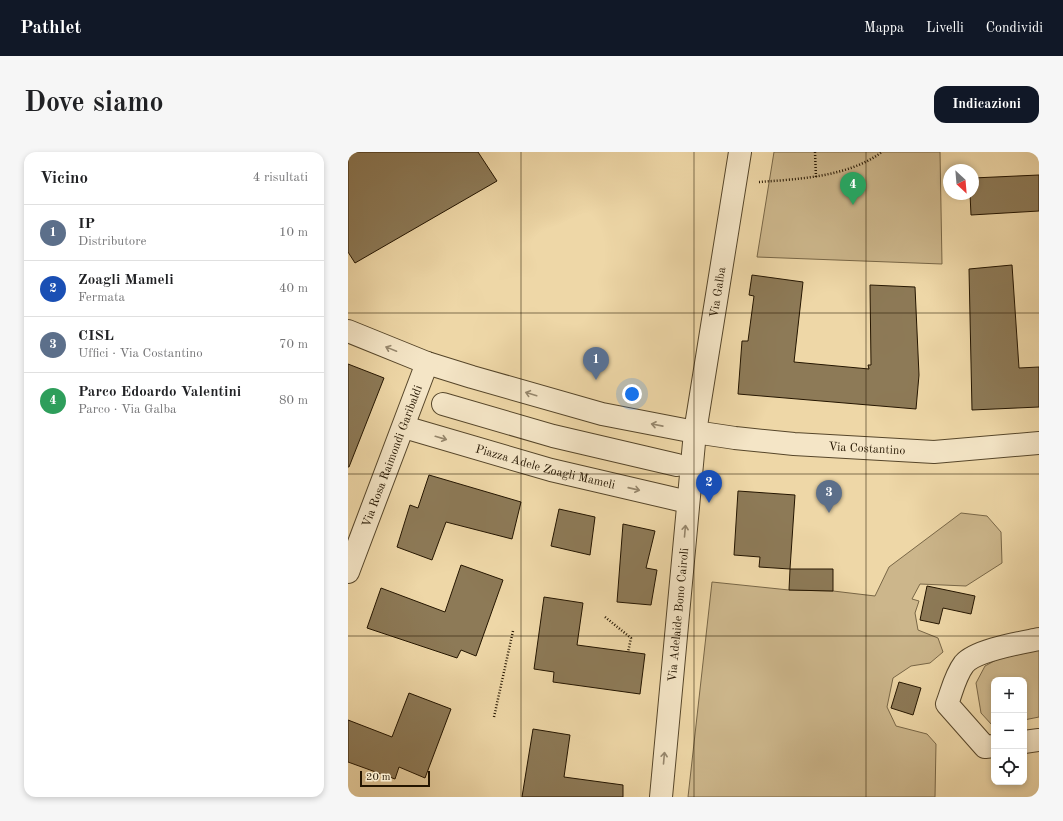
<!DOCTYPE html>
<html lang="it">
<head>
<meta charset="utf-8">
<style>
  body { margin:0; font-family:"Old Standard TT",serif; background:#f6f6f6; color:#202124 }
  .controls { position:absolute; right:12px; bottom:12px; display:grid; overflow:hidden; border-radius:8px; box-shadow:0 2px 6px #0003 }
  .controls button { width:36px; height:36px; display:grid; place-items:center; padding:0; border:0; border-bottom:1px solid #e0e0e0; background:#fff; color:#202124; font:20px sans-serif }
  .compass { position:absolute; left:595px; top:12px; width:36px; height:36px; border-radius:50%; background:#fff; box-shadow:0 2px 6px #0003; rotate:154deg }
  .scale { position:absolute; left:12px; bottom:10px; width:70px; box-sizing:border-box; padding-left:4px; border:2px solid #241500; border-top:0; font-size:11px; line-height:14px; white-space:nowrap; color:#241500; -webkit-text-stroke:3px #f4e5c6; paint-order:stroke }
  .you { position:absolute; left:284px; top:242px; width:14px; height:14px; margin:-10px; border:3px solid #fff; border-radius:50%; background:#1a73e8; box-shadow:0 0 0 6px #1a73e833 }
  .badge { display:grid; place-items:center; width:26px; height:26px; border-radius:50%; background:#111827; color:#fff; font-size:13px; font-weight:700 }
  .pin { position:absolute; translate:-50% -33px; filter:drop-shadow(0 1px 2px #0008) }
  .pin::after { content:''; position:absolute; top:21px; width:14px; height:12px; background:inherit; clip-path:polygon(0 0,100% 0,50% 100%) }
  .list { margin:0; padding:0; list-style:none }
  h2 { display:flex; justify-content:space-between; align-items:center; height:52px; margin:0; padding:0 16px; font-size:17px }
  h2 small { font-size:13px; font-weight:400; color:#757577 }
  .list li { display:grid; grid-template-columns:26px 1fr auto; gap:12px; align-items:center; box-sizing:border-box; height:56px; padding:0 16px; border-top:1px solid #e0e0e0 }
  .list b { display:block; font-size:15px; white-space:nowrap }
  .list p { margin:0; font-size:13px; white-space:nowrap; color:#757577 }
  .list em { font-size:13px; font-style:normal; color:#757577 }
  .icon { flex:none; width:22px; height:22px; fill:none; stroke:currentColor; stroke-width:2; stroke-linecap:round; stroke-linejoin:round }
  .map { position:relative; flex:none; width:691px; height:645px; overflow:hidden; border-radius:12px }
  header { display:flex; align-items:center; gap:24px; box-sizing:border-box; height:56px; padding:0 20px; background:#111827; color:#fff }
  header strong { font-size:19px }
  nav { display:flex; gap:22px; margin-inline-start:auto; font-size:14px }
  .intro { display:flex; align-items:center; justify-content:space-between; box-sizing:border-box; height:96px; padding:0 24px }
  h1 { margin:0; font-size:28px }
  .button { padding:10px 18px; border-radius:12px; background:#111827; color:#fff; font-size:14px; font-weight:700 }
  main { display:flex; gap:24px; padding:0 24px }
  aside { flex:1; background:#fff; border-radius:12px; box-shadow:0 2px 6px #0003 }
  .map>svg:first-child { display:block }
  .green { fill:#ccb68b; stroke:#786646 }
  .building { fill:#8d7a57; stroke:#241500 }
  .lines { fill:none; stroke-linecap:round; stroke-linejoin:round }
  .minor-casing { stroke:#56462a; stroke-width:24 }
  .path { stroke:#241500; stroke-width:2.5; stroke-dasharray:1 2; stroke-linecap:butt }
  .minor { stroke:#f4e5c6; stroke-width:22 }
  .oneway { stroke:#96876d }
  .grid { fill:none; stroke:#241500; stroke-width:1; stroke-opacity:0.55 }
  .labels { text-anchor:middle; stroke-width:3; stroke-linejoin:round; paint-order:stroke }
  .street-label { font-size:12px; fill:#241500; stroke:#f4e5c6 }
</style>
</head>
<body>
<header>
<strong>Pathlet</strong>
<nav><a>Mappa</a><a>Livelli</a><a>Condividi</a></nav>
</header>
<div class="intro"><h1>Dove siamo</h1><a class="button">Indicazioni</a></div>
<main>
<aside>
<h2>Vicino<small>4 risultati</small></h2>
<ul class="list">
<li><span class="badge" style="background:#5c6f8a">1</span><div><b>IP</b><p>Distributore</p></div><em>10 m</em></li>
<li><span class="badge" style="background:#1a4fb4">2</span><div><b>Zoagli Mameli</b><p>Fermata</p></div><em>40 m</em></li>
<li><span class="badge" style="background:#5c6f8a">3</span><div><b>CISL</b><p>Uffici · Via Costantino</p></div><em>70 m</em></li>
<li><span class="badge" style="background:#2e9e5b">4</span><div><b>Parco Edoardo Valentini</b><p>Parco · Via Galba</p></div><em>80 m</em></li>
</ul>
</aside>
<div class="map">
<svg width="691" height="645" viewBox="0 0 691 645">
  <rect width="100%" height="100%" fill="#eed7a7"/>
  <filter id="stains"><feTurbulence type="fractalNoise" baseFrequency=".005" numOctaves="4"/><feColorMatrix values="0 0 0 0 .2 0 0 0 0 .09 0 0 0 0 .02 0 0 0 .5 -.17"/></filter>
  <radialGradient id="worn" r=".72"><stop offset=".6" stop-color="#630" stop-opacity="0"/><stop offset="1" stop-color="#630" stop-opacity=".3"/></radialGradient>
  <g class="green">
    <path d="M 426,0 L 592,0 L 594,112 L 409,105 Z"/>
    <path d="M 613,361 L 639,364 L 653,380 L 654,411 L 618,434 L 572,432 L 564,447 L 571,449 L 567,461 L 570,478 L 590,486 L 595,500 L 582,511 L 563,514 L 545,526 L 539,555 L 548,574 L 579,582 L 588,592 L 587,645 L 340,645 L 364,430 L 441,438 L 485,439 L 527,444 L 541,415 Z"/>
    <path d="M 691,498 L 691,565 L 676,568 L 676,528 L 646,528 L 646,572 L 644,573 L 633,561 L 628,531 L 637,514 L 650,507 Z"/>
  </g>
  <g class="building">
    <path d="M 0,0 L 130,0 L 149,29 L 7,111 L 0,100 Z"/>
    <path d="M 691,23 L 691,59 L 623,63 L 622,42 L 625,42 L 625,26 Z"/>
    <path d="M 664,113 L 671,216 L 691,215 L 691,255 L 624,258 L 621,117 Z"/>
    <path d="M 404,123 L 455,130 L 446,210 L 521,217 L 520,213 L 523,213 L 522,133 L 567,135 L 571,223 L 568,257 L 390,242 L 394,189 L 400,189 L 406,144 L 401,143 Z"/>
    <path d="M 0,212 L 36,226 L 1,315 L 0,315 Z"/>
    <path d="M 81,323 L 173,350 L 164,387 L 98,370 L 84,408 L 49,395 L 62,353 L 70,356 Z"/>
    <path d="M 390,339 L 447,343 L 442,417 L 411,415 L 412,405 L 386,403 Z"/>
    <path d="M 211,357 L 247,365 L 242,403 L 203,394 Z"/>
    <path d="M 275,372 L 307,379 L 298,416 L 309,418 L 303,453 L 269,450 Z"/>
    <path d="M 113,413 L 155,428 L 128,504 L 113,498 L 109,506 L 19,476 L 33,436 L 97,460 Z"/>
    <path d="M 442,417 L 485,417 L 485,439 L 441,438 Z"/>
    <path d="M 579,434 L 627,444 L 623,462 L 595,456 L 591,472 L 572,468 Z"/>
    <path d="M 196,445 L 235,451 L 229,493 L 297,502 L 292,542 L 205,530 L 206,520 L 186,517 Z"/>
    <path d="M 551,530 L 573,536 L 565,563 L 543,556 Z"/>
    <path d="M 61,541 L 103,557 L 77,626 L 51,615 L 47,627 L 0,610 L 0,568 L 44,585 Z"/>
    <path d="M 185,577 L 222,583 L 216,625 L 275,633 L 275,645 L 174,645 Z"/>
  </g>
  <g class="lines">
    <defs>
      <g id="minor">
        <path id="s1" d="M 0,179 L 79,211 L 124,225 L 254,262 L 347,280 L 387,286 L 446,292 L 586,300 L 691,291"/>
        <path d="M 95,252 L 205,284 L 329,313"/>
        <path id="s2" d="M 56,275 L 203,318 L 340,350"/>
        <path id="s3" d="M 0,420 L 79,211"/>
        <path d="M 676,590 L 691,588"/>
        <path d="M 646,594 L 637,595 L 599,552 C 604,539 607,524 616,512 C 628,498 672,491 691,487"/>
        <path id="s4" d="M 313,645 L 347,280 L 392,0"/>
      </g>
    </defs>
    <use href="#minor" class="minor-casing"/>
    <g class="path">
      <path d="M 467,0 L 468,25"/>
      <path d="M 411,30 C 451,27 500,25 534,0"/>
      <path d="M 257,465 L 283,486 L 280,500"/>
      <path d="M 146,565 L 165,479"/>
    </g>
    <use href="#minor" class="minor"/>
  </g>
  <defs><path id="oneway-shaft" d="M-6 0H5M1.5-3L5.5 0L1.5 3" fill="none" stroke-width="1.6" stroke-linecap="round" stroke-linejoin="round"/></defs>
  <g class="oneway">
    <use href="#oneway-shaft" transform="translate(43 197) rotate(-158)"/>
    <use href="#oneway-shaft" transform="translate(183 242) rotate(-163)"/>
    <use href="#oneway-shaft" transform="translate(309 273) rotate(-169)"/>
    <use href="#oneway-shaft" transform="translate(93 286) rotate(16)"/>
    <use href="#oneway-shaft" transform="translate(286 337) rotate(13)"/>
    <use href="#oneway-shaft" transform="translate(337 379) rotate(-85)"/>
    <use href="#oneway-shaft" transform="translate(316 606) rotate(-85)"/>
  </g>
  <path class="grid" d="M 173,0 L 173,645M 346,0 L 346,645M 518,0 L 518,645M 0,161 L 691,161M 0,322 L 691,322M 0,484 L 691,484"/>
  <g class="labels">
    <g class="street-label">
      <text dy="4" stroke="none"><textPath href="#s4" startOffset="508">Via Galba</textPath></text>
      <text dy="4" stroke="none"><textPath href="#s1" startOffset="535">Via Costantino</textPath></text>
      <text dy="4" stroke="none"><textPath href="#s3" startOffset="124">Via Rosa Raimondi Garibaldi</textPath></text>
      <text dy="4" stroke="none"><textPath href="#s2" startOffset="147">Piazza Adele Zoagli Mameli</textPath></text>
      <text dy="4" stroke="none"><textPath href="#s4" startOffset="183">Via Adelaide Bono Cairoli</textPath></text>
    </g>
  </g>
  <rect width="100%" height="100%" filter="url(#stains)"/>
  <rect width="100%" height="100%" fill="url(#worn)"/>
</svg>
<div class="controls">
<button>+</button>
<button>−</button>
<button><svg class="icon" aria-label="locate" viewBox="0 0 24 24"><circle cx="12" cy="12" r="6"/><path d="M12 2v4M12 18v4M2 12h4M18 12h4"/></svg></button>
</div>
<svg class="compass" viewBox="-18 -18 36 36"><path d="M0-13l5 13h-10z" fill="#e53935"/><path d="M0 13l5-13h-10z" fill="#757577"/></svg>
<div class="scale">20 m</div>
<div class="you"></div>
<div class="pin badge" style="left:248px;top:228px;background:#5c6f8a">1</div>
<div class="pin badge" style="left:361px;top:351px;background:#1a4fb4">2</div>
<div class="pin badge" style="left:481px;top:361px;background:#5c6f8a">3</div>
<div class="pin badge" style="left:505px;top:53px;background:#2e9e5b">4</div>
</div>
</main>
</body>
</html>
